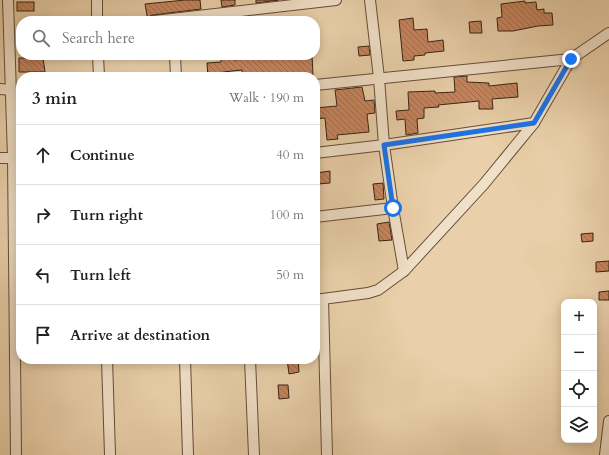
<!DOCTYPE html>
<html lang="en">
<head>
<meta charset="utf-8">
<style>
  body { margin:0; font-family:Cardo,serif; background:#f2f2f2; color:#222 }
  .controls { position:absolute; right:12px; bottom:12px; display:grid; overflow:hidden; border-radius:8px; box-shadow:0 2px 10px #0003 }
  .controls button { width:36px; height:36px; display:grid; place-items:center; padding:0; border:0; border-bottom:1px solid #e0e0e0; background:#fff; color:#222; font:20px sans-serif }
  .stop { position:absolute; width:12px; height:12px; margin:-9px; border:3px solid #1a73e8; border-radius:50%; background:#fff }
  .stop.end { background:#1a73e8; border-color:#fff; box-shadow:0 1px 4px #0008 }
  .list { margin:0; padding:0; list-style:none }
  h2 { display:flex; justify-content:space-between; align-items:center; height:52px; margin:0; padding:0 16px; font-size:17px }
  h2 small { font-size:13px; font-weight:400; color:#767676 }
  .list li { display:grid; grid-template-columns:26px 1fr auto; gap:12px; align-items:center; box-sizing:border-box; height:60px; padding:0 16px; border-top:1px solid #e0e0e0 }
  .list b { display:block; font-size:15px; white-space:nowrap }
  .list em { font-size:13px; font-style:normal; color:#767676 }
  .icon { flex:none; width:22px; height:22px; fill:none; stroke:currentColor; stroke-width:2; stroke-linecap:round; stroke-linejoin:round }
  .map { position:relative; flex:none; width:609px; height:455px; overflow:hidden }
  .search { position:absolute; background:#fff; box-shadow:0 2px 10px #0003; left:16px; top:16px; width:304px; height:44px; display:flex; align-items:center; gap:10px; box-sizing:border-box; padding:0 14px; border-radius:16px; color:#767676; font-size:15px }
  .panel { position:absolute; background:#fff; box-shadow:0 2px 10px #0003; left:16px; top:72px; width:304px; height:292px; border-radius:16px }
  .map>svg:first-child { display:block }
  .building { fill:url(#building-back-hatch); stroke:#362313 }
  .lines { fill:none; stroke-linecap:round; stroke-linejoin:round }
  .minor-casing { stroke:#634e39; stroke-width:12 }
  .minor { stroke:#f1e0c8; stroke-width:10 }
  .route { stroke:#1a73e8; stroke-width:5 }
</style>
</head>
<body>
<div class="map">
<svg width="609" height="455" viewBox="0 0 609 455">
  <defs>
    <pattern id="building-back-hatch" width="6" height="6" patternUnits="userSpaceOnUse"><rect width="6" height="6" fill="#c8855d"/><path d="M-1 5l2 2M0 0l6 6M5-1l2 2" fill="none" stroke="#a36c4c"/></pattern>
  </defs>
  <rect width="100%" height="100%" fill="#ead0aa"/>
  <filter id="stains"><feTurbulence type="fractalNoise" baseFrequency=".005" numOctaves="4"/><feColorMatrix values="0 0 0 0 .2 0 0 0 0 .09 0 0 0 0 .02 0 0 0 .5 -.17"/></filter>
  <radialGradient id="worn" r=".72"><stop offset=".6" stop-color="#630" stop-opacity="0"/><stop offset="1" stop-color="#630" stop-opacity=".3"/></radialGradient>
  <g class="building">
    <path d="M 185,0 L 200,0 L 201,9 L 153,15 L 150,16 L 148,21 L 145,4 Z"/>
    <path d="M 221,0 L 235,0 L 235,5 L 222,7 Z"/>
    <path d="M 256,0 L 279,0 L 256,3 Z"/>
    <path d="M 525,1 L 525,3 L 536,2 L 537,10 L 544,9 L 544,13 L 552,13 L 553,25 L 538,26 L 513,31 L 498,31 L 497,18 L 502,17 L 501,4 Z"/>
    <rect x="17" y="2" width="17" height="9"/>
    <path d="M 413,18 L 414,30 L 427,29 L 428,42 L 443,40 L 444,51 L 425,53 L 425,55 L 414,56 L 414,60 L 403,61 L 399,20 Z"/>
    <path d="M 481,21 L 482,33 L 470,33 L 469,22 Z"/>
    <path d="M 369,46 L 370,55 L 359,56 L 358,47 Z"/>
    <path d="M 221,55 L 233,55 L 234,60 L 275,57 L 275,55 L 312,55 L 313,75 L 292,77 L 243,77 L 242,70 L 223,72 L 223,77 L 208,77 L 207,63 L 221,62 Z"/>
    <path d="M 19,58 L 43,58 L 45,72 L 19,72 Z"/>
    <path d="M 467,76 L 467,82 L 489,83 L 489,86 L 517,83 L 518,97 L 492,99 L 493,109 L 479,109 L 479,101 L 438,105 L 439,107 L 424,108 L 424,118 L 417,119 L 418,133 L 406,135 L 405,119 L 397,120 L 396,111 L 409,110 L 408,92 L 435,91 L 435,93 L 455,92 L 454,77 Z"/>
    <path d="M 362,87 L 365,101 L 374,100 L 375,113 L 367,114 L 369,132 L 337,135 L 338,139 L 327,140 L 325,118 L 315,119 L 315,108 L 337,106 L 335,90 Z"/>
    <path d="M 330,171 L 330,183 L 318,184 L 316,173 Z"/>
    <path d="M 383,183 L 384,199 L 375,200 L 373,184 Z"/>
    <path d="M 389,222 L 392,240 L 379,241 L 377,224 Z"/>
    <path d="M 593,233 L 593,241 L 582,242 L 581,234 Z"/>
    <path d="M 609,261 L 609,271 L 596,272 L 596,262 Z"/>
    <path d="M 609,291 L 609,300 L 599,300 L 599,292 Z"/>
    <path d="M 287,359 L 298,359 L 299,372 L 289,374 Z"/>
    <path d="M 278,385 L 288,385 L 289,398 L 279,399 Z"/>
  </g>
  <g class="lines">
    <defs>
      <g id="minor">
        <path d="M 8,0 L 13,158 L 16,455"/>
        <path d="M 97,0 L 97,21"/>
        <path d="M 370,0 L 379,78 L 384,145 L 393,208 L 404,271"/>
        <path d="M 154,21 L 336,0"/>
        <path d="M 98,55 L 99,77"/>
        <path d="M 175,55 L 176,77"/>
        <path d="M 315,85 L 571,59 L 609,33"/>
        <path d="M 0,89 L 11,90"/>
        <path d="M 315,153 L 384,145 L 534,123"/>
        <path d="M 0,158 L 13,158"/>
        <path d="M 315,217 L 393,208"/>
        <path d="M 315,300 L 368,293 L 378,290 L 404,271 L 484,184 L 534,123 L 571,59"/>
        <path d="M 323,300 L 327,455"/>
        <path d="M 107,359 L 110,455"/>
        <path d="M 185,359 L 188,455"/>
        <path d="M 250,359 L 254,455"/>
        <path d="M 605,455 L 609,421"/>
      </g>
    </defs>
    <use href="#minor" class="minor-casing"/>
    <use href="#minor" class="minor"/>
  </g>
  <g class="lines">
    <path class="route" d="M 393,208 L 384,145 L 534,123 L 571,59"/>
  </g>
  <rect width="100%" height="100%" filter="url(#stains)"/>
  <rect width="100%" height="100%" fill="url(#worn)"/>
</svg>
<div class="controls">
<button>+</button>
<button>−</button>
<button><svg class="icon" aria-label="locate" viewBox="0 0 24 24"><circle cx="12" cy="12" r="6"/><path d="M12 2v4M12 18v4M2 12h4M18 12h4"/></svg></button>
<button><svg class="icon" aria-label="layers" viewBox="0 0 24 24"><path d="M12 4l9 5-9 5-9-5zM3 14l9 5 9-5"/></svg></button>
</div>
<div class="stop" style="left:393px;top:208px"></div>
<div class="stop end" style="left:571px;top:59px"></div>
<div class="search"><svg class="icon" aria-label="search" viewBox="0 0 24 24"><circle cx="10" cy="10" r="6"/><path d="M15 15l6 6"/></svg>Search here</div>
<section class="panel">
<h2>3 min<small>Walk · 190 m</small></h2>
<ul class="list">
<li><svg class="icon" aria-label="ahead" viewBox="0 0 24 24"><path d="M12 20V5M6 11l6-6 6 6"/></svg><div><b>Continue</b></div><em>40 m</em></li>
<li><svg class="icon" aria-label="right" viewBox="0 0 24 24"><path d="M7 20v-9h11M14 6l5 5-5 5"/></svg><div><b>Turn right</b></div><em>100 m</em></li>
<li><svg class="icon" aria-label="left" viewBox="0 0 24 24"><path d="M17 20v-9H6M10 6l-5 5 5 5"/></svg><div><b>Turn left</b></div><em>50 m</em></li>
<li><svg class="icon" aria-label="arrive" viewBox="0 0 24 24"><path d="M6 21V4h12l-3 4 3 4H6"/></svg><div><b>Arrive at destination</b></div></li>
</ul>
</section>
</div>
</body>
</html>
